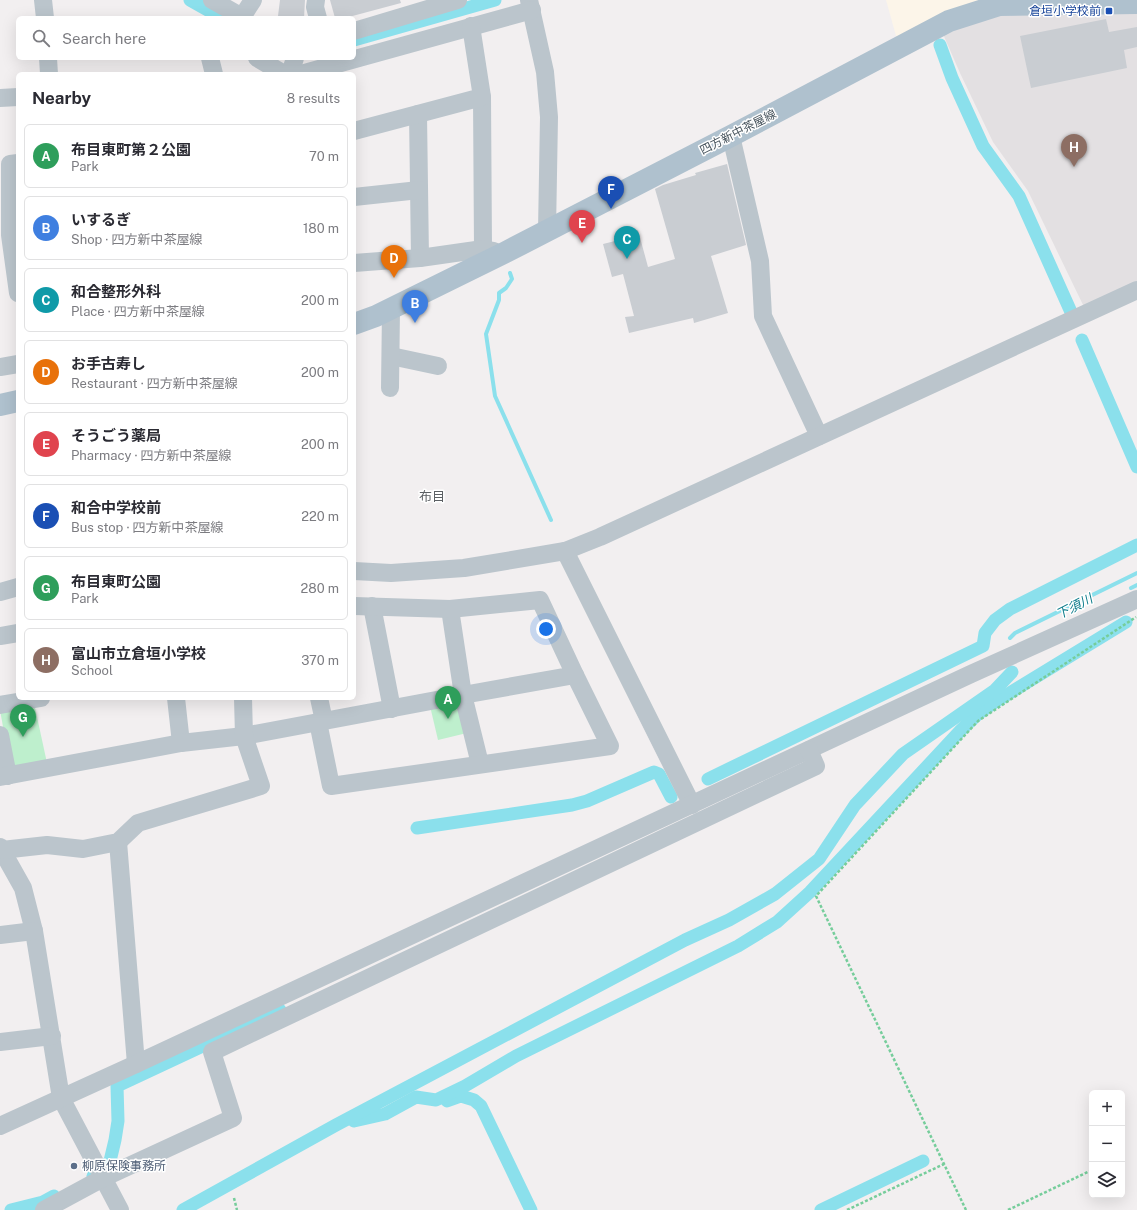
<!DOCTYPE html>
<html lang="en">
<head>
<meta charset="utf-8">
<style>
  body { margin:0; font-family:"Public Sans","Noto Sans JP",sans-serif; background:#f7f7f7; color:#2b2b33 }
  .controls { position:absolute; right:12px; bottom:12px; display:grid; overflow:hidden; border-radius:6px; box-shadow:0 4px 16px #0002 }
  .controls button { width:36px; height:36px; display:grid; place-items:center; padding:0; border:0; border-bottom:1px solid #e1e1e2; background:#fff; color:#2b2b33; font:20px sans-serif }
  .you { position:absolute; left:546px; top:629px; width:14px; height:14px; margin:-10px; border:3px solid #fff; border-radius:50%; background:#1a73e8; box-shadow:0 0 0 6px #1a73e833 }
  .badge { display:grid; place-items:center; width:26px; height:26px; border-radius:50%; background:#1a82e2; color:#fff; font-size:13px; font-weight:700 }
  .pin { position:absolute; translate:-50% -33px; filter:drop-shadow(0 1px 2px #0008) }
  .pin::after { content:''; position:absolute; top:21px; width:14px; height:12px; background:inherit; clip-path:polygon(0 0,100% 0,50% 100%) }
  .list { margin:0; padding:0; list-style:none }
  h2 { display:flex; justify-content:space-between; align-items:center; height:52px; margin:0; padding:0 16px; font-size:17px }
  h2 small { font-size:13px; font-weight:400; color:#7c7c81 }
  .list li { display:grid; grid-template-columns:26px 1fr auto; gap:12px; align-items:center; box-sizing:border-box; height:64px; margin:0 8px 8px; padding:0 8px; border:1px solid #e1e1e2; border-radius:6px }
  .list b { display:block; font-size:15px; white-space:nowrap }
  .list p { margin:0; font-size:13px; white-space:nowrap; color:#7c7c81 }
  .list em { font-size:13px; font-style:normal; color:#7c7c81 }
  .icon { flex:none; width:22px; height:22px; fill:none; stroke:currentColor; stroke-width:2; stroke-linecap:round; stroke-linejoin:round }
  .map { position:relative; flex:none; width:1137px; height:1210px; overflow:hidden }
  .search { position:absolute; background:#fff; box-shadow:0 4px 16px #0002; left:16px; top:16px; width:340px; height:44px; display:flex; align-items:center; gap:10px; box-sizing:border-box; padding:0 14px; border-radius:6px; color:#7c7c81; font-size:15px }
  .panel { position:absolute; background:#fff; box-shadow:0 4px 16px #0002; left:16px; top:72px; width:340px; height:628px; border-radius:6px }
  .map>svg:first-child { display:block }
  .commercial { fill:#fcf5e9 }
  .education { fill:#e3e0e2 }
  .green { fill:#beefcd }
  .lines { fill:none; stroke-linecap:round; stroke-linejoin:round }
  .stream { stroke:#8be0ec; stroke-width:4 }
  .canal { stroke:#8be0ec; stroke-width:13 }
  .building { fill:#c9cdd2 }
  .path { stroke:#76cd9b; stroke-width:2.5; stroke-dasharray:3 2; stroke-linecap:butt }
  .minor { stroke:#bbc5cc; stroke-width:18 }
  .major { stroke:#afc1ce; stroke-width:22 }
  .transit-dot { fill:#1a4fb4; stroke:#fff; stroke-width:1.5 }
  .service-dot { fill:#5c6f8a; stroke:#fff; stroke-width:1.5 }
  .labels { text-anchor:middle; stroke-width:3; stroke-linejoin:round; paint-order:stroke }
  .transit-label { font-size:12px; fill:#164399; stroke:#fff; text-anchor:end }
  .street-label { font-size:12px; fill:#47545d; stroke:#fff }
  .service-label { font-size:12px; fill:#4e5e75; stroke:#fff; text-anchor:start }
  .neighbourhood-label { font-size:13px; fill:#5c6064; stroke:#fff }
  .water-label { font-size:13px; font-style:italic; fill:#0e7c8b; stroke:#fff }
</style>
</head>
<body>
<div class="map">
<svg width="1137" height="1210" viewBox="0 0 1137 1210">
  <rect width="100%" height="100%" fill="#f2eff0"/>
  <path class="commercial" d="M 886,0 L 991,0 L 898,43 Z"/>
  <path class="education" d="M 1137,11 L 1137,288 L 1085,309 L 1028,191 L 993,142 L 960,73 L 943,34 L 987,16 Z"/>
  <g class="green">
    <path d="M 459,701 L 467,733 L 438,740 L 430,706 Z"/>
    <path d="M 34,703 L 47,763 L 11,771 L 0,710 Z"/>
  </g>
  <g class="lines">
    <g class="stream">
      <path d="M 510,273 L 512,279 L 506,288 L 499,293 L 499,300 L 486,334 L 495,396 L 551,520"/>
      <path d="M 1131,588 L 1137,585"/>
      <path d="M 1010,638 L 1015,633 L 1137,573"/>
    </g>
    <g class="canal">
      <path d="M 190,0 L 222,18"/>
      <path d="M 354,40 L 495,0"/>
      <path d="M 940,45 L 952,78 L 983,146 L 1019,196 L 1071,312"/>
      <path d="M 1082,340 L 1137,467"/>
      <path d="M 708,779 L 983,646 L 985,633 L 995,620 L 1010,609 L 1137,545"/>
      <path d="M 417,828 L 572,805 L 587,801 L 654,772 L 659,774 L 671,797"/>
      <path d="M 447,1101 L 461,1096 L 474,1100 L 481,1106 L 531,1210"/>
      <path d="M 354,1121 L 385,1114 L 416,1097 L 436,1100 L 465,1086 L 516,1056 L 738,946 L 777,922 L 810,892 L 961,730 L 978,714 L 995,702 L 1126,622"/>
      <path d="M 93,1176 L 110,1161 L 115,1140 L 118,1121 L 117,1086 L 280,1010"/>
      <path d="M 11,1210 L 43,1202 L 54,1196"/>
      <path d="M 183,1210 L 336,1125 L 685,940 L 729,920 L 775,894 L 819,859 L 855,805 L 903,754 L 995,690 L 1012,672"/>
      <path d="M 821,1210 L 923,1161"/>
    </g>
  </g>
  <g class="building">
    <path d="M 280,0 L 305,0 L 304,18 L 278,16 Z"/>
    <path d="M 330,0 L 400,0 L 401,3 L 345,18 L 335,18 Z"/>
    <path d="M 1106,19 L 1109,32 L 1137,27 L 1137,47 L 1124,50 L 1127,68 L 1031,88 L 1020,36 Z"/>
    <path d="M 727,164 L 746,245 L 711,256 L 728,313 L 694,323 L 693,318 L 629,333 L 625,317 L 634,316 L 623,274 L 612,277 L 603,244 L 615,241 L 614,236 L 638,230 L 648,267 L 675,259 L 655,189 L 663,185 L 696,175 L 695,173 Z"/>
  </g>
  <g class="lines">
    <g class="path">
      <path d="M 234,1198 L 237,1210"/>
      <path d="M 847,1210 L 944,1164"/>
      <path d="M 966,1210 L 816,896 L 978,721 L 1136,617"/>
      <path d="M 1008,1210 L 1092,1170"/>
    </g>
    <g class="minor">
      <path d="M 43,0 L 45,18"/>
      <path d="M 212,0 L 244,18"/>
      <path d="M 316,0 L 315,7 L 318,18"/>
      <path d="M 529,0 L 545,72 L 549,117 L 547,231"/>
      <path d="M 242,17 L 253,0"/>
      <path d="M 354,31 L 458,0"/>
      <path d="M 48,58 L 49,74"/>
      <path d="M 210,58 L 214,74"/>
      <path d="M 257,58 L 284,74"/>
      <path d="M 290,74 L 295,58"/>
      <path d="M 301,74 L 532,10"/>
      <path d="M 482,97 L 483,249"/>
      <path d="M 0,98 L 18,97"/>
      <path d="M 418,114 L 420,258"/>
      <path d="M 354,131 L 482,97 L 471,26"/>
      <path d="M 731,136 L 760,261 L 763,316 L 819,436"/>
      <path d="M 18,163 L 10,164 L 10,235 L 18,293"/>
      <path d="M 354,197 L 419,190"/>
      <path d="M 354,263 L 420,258 L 483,249 L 494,251"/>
      <path d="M 391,356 L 438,366"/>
      <path d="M 0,367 L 18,364"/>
      <path d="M 390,388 L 391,309"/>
      <path d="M 565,551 L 692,805"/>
      <path d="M 354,571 L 391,573 L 464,568 L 565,551 L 600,537 L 1137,290"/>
      <path d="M 0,592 L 18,587"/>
      <path d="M 372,606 L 392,709"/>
      <path d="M 450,609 L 463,695 L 480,764"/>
      <path d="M 0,636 L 18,633"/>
      <path d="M 176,698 L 181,743"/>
      <path d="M 319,698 L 324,721"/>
      <path d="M 0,705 L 41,698"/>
      <path d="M 318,722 L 331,786 L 610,746 L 575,675"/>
      <path d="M 0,735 L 8,776"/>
      <path d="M 0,777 L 181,743 L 244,736 L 463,695 L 575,675 L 540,600 L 450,609 L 354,606"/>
      <path d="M 118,842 L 136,1064"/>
      <path d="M 0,847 L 23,888 L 34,931 L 61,1098 L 120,1210"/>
      <path d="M 2,850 L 47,845 L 83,849 L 118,842 L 138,823 L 261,786 L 244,736 L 243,698"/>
      <path d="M 0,935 L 34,931"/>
      <path d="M 0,1042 L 52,1036"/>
      <path d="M 0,1126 L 136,1064 L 971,674 L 1137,599"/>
      <path d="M 44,1210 L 103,1178 L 233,1118 L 212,1052 L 816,766 L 809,750"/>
    </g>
    <g class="major">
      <path d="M 354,324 L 376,316 L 504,253 L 731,136 L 949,21 L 999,5 L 1137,3"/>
      <path d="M 0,405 L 18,401"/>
    </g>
  </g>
  <rect class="transit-dot" x="1105" y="7" width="8" height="8" rx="2"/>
  <circle class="service-dot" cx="74" cy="1166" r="4"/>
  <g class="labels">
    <g class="transit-label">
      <text x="1101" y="15">倉垣小学校前</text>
    </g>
    <g class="street-label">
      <text transform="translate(738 132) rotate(-27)" y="4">四方新中茶屋線</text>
    </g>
    <g class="service-label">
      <text x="82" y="1170">柳原保険事務所</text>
    </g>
    <g class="neighbourhood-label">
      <text x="432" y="501">布目</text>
    </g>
    <g class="water-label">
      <text transform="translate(1074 606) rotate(-27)" y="5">下須川</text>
    </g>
  </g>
</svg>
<div class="controls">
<button>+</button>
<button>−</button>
<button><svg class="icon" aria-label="layers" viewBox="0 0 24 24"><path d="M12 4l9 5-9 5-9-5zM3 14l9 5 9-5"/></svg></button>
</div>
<div class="you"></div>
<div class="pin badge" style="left:448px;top:719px;background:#2e9e5b">A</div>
<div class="pin badge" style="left:415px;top:323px;background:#3f7fe0">B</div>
<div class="pin badge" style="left:627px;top:259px;background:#0f9aa8">C</div>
<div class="pin badge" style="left:394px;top:278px;background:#e8710a">D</div>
<div class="pin badge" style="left:582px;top:243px;background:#e0444e">E</div>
<div class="pin badge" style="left:611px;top:209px;background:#1a4fb4">F</div>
<div class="pin badge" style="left:23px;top:737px;background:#2e9e5b">G</div>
<div class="pin badge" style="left:1074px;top:167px;background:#8d6e63">H</div>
<div class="search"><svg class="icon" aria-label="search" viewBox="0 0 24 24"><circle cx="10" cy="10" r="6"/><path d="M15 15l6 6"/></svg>Search here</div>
<section class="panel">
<h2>Nearby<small>8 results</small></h2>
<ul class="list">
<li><span class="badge" style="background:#2e9e5b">A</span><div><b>布目東町第２公園</b><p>Park</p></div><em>70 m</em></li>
<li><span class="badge" style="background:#3f7fe0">B</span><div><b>いするぎ</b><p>Shop · 四方新中茶屋線</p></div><em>180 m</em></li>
<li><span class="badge" style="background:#0f9aa8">C</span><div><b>和合整形外科</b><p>Place · 四方新中茶屋線</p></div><em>200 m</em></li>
<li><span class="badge" style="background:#e8710a">D</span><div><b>お手古寿し</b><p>Restaurant · 四方新中茶屋線</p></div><em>200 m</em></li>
<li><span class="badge" style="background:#e0444e">E</span><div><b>そうごう薬局</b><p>Pharmacy · 四方新中茶屋線</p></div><em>200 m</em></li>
<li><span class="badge" style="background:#1a4fb4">F</span><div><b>和合中学校前</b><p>Bus stop · 四方新中茶屋線</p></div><em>220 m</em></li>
<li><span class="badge" style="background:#2e9e5b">G</span><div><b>布目東町公園</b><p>Park</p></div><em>280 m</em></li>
<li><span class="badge" style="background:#8d6e63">H</span><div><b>富山市立倉垣小学校</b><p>School</p></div><em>370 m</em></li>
</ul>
</section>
</div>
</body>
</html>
